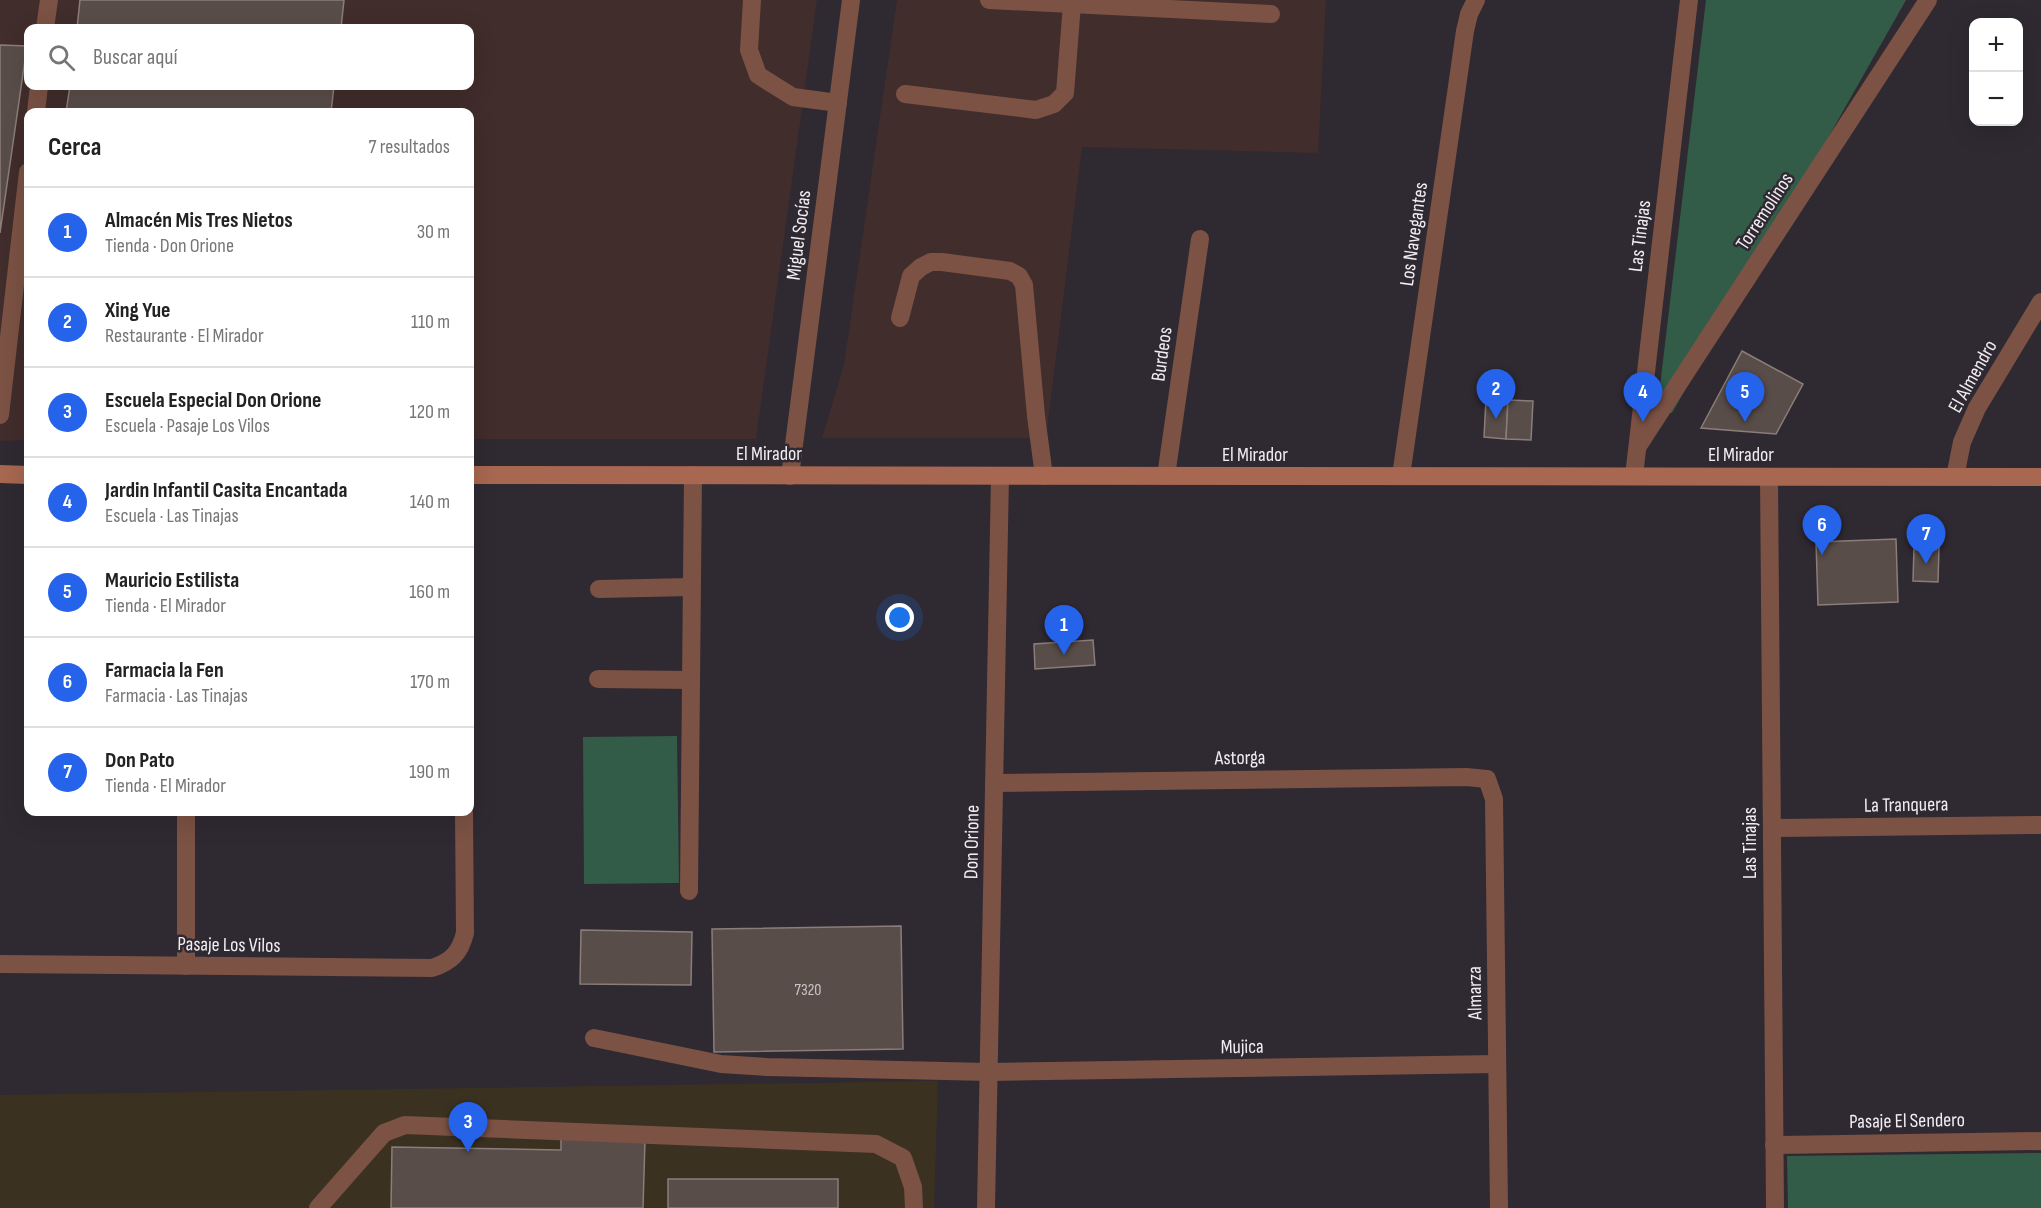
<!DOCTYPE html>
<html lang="es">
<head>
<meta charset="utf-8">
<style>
  body { margin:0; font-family:"Sofia Sans Condensed",sans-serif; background:#f6f6f6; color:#222 }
  .controls { position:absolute; right:18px; top:18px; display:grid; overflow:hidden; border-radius:12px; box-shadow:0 6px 24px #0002 }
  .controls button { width:54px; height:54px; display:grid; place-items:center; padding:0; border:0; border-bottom:2px solid #e0e0e0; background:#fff; color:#222; font:30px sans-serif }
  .you { position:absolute; left:900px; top:618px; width:21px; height:21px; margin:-15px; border:4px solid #fff; border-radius:50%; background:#1a73e8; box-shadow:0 0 0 9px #1a73e833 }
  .badge { display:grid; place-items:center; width:39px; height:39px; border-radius:50%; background:#2563eb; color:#fff; font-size:20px; font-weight:700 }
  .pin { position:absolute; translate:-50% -50px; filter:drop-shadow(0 2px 3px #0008) }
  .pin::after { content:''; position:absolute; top:32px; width:21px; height:18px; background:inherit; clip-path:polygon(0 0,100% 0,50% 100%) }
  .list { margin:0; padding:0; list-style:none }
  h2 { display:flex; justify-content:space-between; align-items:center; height:78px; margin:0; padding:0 24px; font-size:26px }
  h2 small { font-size:20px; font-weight:400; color:#767676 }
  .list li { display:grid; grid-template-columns:39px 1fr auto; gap:18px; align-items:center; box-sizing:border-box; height:90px; padding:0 24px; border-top:2px solid #e0e0e0 }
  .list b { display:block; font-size:22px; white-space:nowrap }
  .list p { margin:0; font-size:20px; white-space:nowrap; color:#767676 }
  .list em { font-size:20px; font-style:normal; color:#767676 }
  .icon { flex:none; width:33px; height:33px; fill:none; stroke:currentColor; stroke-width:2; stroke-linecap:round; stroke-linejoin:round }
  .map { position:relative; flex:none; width:2041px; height:1208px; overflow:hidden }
  .search { position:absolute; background:#fff; box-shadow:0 6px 24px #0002; left:24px; top:24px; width:450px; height:66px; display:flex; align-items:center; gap:15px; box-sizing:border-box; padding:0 21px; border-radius:12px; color:#767676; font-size:22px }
  .panel { position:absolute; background:#fff; box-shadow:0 6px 24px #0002; left:24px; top:108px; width:450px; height:708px; border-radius:12px }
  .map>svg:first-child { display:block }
  .industrial { fill:#412d2b; fill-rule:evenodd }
  .education { fill:#3b3121 }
  .green { fill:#325c47 }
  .building { fill:#594d49; stroke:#8b7e7a; stroke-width:1.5 }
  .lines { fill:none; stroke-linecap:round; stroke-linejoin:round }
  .service { stroke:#7b5244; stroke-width:18 }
  .minor { stroke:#7b5244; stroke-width:18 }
  .tertiary { stroke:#7b5244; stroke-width:18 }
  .secondary { stroke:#a76750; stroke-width:18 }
  .labels { text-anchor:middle; stroke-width:5; stroke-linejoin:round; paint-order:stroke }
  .number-label { font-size:16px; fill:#cbc5c8 }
  .street-label { font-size:20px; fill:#f1edf3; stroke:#2f2932 }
</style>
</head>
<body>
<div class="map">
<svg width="2041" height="1208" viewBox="0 0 2041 1208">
  <rect width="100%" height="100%" fill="#2f2932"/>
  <g class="industrial">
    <path d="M 0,0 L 817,0 L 756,439 L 470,439 L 470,112 L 28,112 L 28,440 L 0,441 ZM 28,28 L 470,28 L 470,86 L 28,86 Z"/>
    <path d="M 897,0 L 1326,0 L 1318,153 L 1082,147 L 1046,438 L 822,438 L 844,364 Z"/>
  </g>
  <path class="education" d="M 938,1081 L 934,1208 L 0,1208 L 0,1095 Z"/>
  <g class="green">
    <path d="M 1706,0 L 1906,0 L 1672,413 L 1657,411 Z"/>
    <path d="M 677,736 L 679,883 L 584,884 L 583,737 Z"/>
    <path d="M 2041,1153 L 2041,1208 L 1788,1208 L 1787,1156 Z"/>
  </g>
  <g class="building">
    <path d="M 80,0 L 344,0 L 341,28 L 77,28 Z"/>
    <path d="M 0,45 L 27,46 L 0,233 Z"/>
    <path d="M 70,86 L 334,86 L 331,112 L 66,112 Z"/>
    <path d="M 1742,351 L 1803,384 L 1776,434 L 1701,428 Z"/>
    <path d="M 1486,399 L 1508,400 L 1506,439 L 1484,437 Z"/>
    <path d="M 1508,400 L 1533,401 L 1531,440 L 1506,439 Z"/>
    <path d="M 1896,539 L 1898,602 L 1818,605 L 1816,542 Z"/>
    <path d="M 1914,547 L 1939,547 L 1938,582 L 1913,581 Z"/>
    <path d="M 1093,640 L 1095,665 L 1035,669 L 1034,644 Z"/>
    <path d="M 901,926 L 903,1049 L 714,1052 L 712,929 Z"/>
    <path d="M 581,930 L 692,932 L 691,985 L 580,984 Z"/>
    <path d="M 561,1138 L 645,1140 L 643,1208 L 391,1208 L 392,1147 L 561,1150 Z"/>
    <rect x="668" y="1179" width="170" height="29"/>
  </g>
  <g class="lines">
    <g class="service">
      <path d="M 752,0 L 749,50 L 758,75 L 793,97 L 838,103"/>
      <path d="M 989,0 L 1271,14"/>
      <path d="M 45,28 L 49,0"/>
      <path d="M 905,94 L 1036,110 L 1054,104 L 1065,93 L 1072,4"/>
      <path d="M 36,112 L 39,86"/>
      <path d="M 900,318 L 911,276 L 921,267 L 931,262 L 942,262 L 1010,271 L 1019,276 L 1024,285 L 1036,416 L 1044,476"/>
      <path d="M 0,415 L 28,172"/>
      <path d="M 599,589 L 691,587"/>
      <path d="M 598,679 L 691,680"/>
      <path d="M 689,891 L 693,475"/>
      <path d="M 594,1038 L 721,1064 L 767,1067 L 989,1072"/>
      <path d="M 318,1208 L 384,1133 L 405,1125 L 876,1144 L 903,1158 L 913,1187 L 914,1208"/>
    </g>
    <g class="minor">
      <path d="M 1638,446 L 1928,0"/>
      <path d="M 790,476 L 851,0"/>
      <path d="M 1166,476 L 1200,239"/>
      <path d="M 1401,476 L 1465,31 L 1469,14 L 1476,0"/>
      <path d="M 1634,476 L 1689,0"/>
      <path d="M 1769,477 L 1775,1208"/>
      <path d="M 994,783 L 1466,777 L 1487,779 L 1494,799 L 1499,1208"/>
      <path d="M 186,812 L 186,966"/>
      <path d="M 1772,828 L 2041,825"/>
      <path d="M 0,964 L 432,968 C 451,962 460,953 465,933 L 464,812"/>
      <path d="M 989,1072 L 1497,1064"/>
      <path d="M 1774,1145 L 2041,1141"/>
    </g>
    <g class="tertiary">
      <path d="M 1955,477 L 1962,442 L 1977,408 L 2041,302"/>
      <path d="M 986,1208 L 1000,476"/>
    </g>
    <g class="secondary">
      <path d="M 0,474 L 28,475"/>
      <path d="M 470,475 L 2041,477"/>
    </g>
  </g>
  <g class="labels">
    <g class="number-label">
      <text x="808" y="995">7320</text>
    </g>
    <g class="street-label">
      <text transform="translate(1764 211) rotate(-57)" y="7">Torremolinos</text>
      <text transform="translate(1413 234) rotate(-82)" y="7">Los Navegantes</text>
      <text transform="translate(798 235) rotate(-83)" y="7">Miguel Socías</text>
      <text transform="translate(1639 236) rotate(-83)" y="7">Las Tinajas</text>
      <text transform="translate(1161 354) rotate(-82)" y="7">Burdeos</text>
      <text transform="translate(1972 376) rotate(-61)" y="7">El Almendro</text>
      <text x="769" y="460">El Mirador</text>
      <text x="1255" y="461">El Mirador</text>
      <text x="1741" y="461">El Mirador</text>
      <text transform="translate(1240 757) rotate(-1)" y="7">Astorga</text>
      <text transform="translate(1906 804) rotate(-1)" y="7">La Tranquera</text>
      <text transform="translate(971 842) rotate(-89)" y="7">Don Orione</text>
      <text transform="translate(1749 843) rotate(-90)" y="7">Las Tinajas</text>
      <text transform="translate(229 944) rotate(1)" y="7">Pasaje Los Vilos</text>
      <text transform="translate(1474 993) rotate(-91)" y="7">Almarza</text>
      <text transform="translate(1242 1046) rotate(-1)" y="7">Mujica</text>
      <text transform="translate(1907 1120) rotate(-1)" y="7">Pasaje El Sendero</text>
    </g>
  </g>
</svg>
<div class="controls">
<button>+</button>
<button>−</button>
</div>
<div class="you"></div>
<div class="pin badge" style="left:1064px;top:655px">1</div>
<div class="pin badge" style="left:1496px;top:419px">2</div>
<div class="pin badge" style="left:468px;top:1152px">3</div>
<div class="pin badge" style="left:1643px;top:422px">4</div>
<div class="pin badge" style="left:1745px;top:422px">5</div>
<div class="pin badge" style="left:1822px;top:555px">6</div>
<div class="pin badge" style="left:1926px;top:564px">7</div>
<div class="search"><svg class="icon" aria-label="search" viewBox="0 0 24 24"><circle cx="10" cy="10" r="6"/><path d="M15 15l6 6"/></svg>Buscar aquí</div>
<section class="panel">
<h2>Cerca<small>7 resultados</small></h2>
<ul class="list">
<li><span class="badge">1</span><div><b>Almacén Mis Tres Nietos</b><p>Tienda · Don Orione</p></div><em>30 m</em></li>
<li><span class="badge">2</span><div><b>Xing Yue</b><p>Restaurante · El Mirador</p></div><em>110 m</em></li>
<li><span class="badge">3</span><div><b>Escuela Especial Don Orione</b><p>Escuela · Pasaje Los Vilos</p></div><em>120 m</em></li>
<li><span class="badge">4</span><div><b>Jardin Infantil Casita Encantada</b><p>Escuela · Las Tinajas</p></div><em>140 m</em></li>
<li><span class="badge">5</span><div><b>Mauricio Estilista</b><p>Tienda · El Mirador</p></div><em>160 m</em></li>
<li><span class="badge">6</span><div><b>Farmacia la Fen</b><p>Farmacia · Las Tinajas</p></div><em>170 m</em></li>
<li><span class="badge">7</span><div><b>Don Pato</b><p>Tienda · El Mirador</p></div><em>190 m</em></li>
</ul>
</section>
</div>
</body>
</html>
